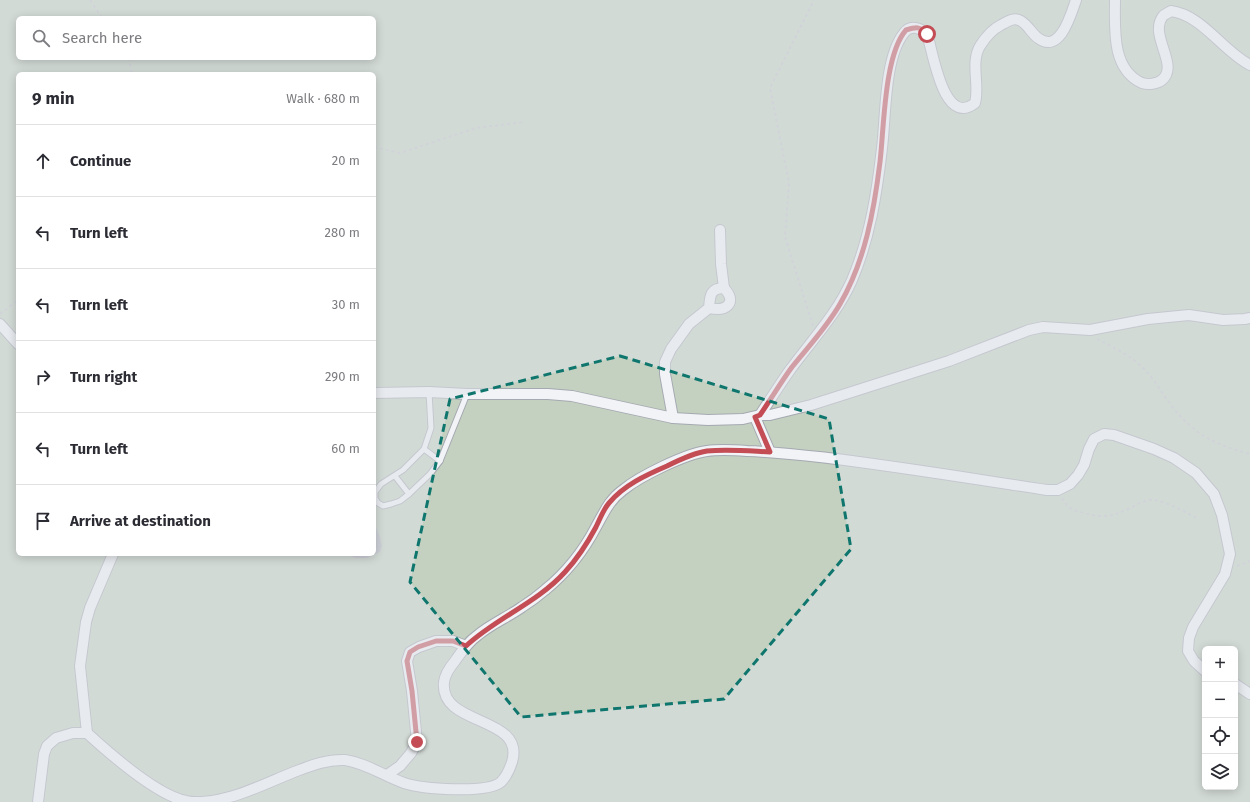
<!DOCTYPE html>
<html lang="en">
<head>
<meta charset="utf-8">
<style>
  body { margin:0; font-family:"Fira Sans",sans-serif; background:#f7f7f7; color:#2b2b33 }
  .controls { position:absolute; right:12px; bottom:12px; display:grid; overflow:hidden; border-radius:6px; box-shadow:0 2px 10px #0003 }
  .controls button { width:36px; height:36px; display:grid; place-items:center; padding:0; border:0; border-bottom:1px solid #e1e1e2; background:#fff; color:#2b2b33; font:20px sans-serif }
  .stop { position:absolute; width:12px; height:12px; margin:-9px; border:3px solid #c44c55; border-radius:50%; background:#fff }
  .stop.end { background:#c44c55; border-color:#fff; box-shadow:0 1px 4px #0008 }
  .list { margin:0; padding:0; list-style:none }
  h2 { display:flex; justify-content:space-between; align-items:center; height:52px; margin:0; padding:0 16px; font-size:17px }
  h2 small { font-size:13px; font-weight:400; color:#7c7c81 }
  .list li { display:grid; grid-template-columns:26px 1fr auto; gap:12px; align-items:center; box-sizing:border-box; height:72px; padding:0 16px; border-top:1px solid #e1e1e2 }
  .list b { display:block; font-size:15px; white-space:nowrap }
  .list em { font-size:13px; font-style:normal; color:#7c7c81 }
  .icon { flex:none; width:22px; height:22px; fill:none; stroke:currentColor; stroke-width:2; stroke-linecap:round; stroke-linejoin:round }
  .map { position:relative; flex:none; width:1250px; height:802px; overflow:hidden }
  .search { position:absolute; background:#fff; box-shadow:0 2px 10px #0003; left:16px; top:16px; width:360px; height:44px; display:flex; align-items:center; gap:10px; box-sizing:border-box; padding:0 14px; border-radius:6px; color:#7c7c81; font-size:15px }
  .panel { position:absolute; background:#fff; box-shadow:0 2px 10px #0003; left:16px; top:72px; width:360px; height:484px; border-radius:6px }
  .map>svg:first-child { display:block }
  .green { fill:#c4d1c1; fill-rule:evenodd }
  .building { fill:#b7bbc4 }
  .lines { fill:none; stroke-linecap:round; stroke-linejoin:round }
  .lane-casing { stroke:#a5a9b1; stroke-width:7 }
  .street-casing { stroke:#a5a9b1; stroke-width:12 }
  .path { stroke:#bec0c6; stroke-width:2; stroke-dasharray:3 3; stroke-linecap:butt }
  .lane { stroke:#f2f3f6; stroke-width:5 }
  .street { stroke:#f2f3f6; stroke-width:10 }
  .route { stroke:#c44c55; stroke-width:5 }
  .marked { fill:none; stroke:#0f766e; stroke-width:3; stroke-dasharray:8 5; stroke-linejoin:round }
</style>
</head>
<body>
<div class="map">
<svg width="1250" height="802" viewBox="0 0 1250 802">
  <rect width="100%" height="100%" fill="#dfe2e7"/>
  <path class="green" d="M 0,0 L 1250,0 L 1250,802 L 0,802 ZM 18,18 L 374,18 L 374,58 L 18,58 ZM 18,74 L 374,74 L 374,554 L 18,554 ZM 1205,649 L 1235,649 L 1235,787 L 1205,787 Z"/>
  <path class="building" d="M 374,523 L 380,537 L 382,546 L 380,552 L 367,558 L 355,558 L 346,554 L 374,554 Z"/>
  <g class="lines">
    <defs>
      <g id="lane">
        <path d="M 429,392 L 431,428 L 424,449 L 403,470 L 381,484 L 375,492 L 375,498 L 378,503 L 383,506 L 391,504 L 400,501 L 409,494 L 430,474 L 440,461 L 467,394"/>
        <path d="M 424,449 L 440,461"/>
        <path d="M 395,476 L 409,494"/>
      </g>
      <g id="street">
        <path d="M 1115,0 C 1115,28 1111,69 1142,83 C 1148,85 1157,84 1162,80 C 1180,65 1148,35 1163,16 C 1165,14 1168,13 1171,11 C 1202,15 1223,51 1250,65"/>
        <path d="M 720,230 L 721,264 L 724,288"/>
        <path d="M 0,324 L 18,344"/>
        <path d="M 374,393 L 429,392 L 467,394 L 548,394 L 572,396 L 673,418 L 708,420 L 743,419 L 760,415 C 770,400 780,384 790,370 C 812,340 837,314 852,280 C 870,238 877,192 882,148 C 886,116 884,58 904,33 C 910,24 921,28 927,34 C 933,51 943,128 975,103 C 980,85 970,63 980,46 C 985,38 993,29 1001,25 C 1008,21 1014,17 1021,21 C 1028,25 1032,34 1038,38 C 1060,55 1071,14 1076,0"/>
        <path d="M 760,415 L 770,415 L 811,405 L 949,361 L 1029,330 L 1043,327 L 1090,330 L 1148,319 L 1189,315 L 1223,320 L 1245,319 L 1250,318"/>
        <path d="M 755,417 L 770,452"/>
        <path d="M 673,418 L 665,374 L 665,362 L 671,349 L 689,324 L 709,308 C 710,296 710,288 724,288 C 738,303 726,312 709,308"/>
        <path d="M 1235,684 L 1250,694"/>
        <path d="M 87,733 C 110,754 156,795 186,801 C 190,802 195,802 199,802"/>
        <path d="M 387,775 L 400,766 L 411,753 L 417,742 L 412,691 L 407,661 L 410,652 L 419,647 L 436,641 L 453,641 L 466,646"/>
        <path d="M 38,802 L 44,754 L 47,746 L 56,738 L 73,733 L 87,733 L 80,666 L 86,622 L 90,608 L 113,554"/>
        <path d="M 201,802 C 234,800 264,784 294,772 C 310,766 327,759 345,760 C 366,763 384,776 404,783 C 422,789 487,794 501,782 C 506,777 510,768 512,762 C 526,715 439,727 444,682 C 445,674 450,667 455,661 C 462,651 468,642 478,635 C 491,624 508,617 522,607 C 530,602 538,596 545,590 C 566,573 584,550 596,527 C 604,513 609,500 623,490 C 640,476 685,454 707,451 C 720,449 734,450 747,451 C 775,452 801,455 828,458 C 902,467 974,479 1047,490 L 1058,490 L 1070,484 L 1078,475 L 1084,465 L 1089,449 L 1094,439 L 1104,434 L 1114,435 L 1154,449 L 1174,458 L 1196,473 L 1214,494 L 1222,515 L 1230,554 L 1225,574 L 1193,627 L 1189,638 L 1188,651 L 1194,661 L 1205,671"/>
      </g>
    </defs>
    <use href="#lane" class="lane-casing"/>
    <use href="#street" class="street-casing"/>
    <g class="path">
      <path d="M 90,0 L 100,15 L 103,18"/>
      <path d="M 129,58 L 132,74"/>
      <path d="M 374,147 L 400,153 L 476,128 L 525,122"/>
      <path d="M 0,314 L 18,300"/>
      <path d="M 813,326 L 785,237 L 789,183 L 770,88 L 814,0"/>
      <path d="M 1097,339 C 1112,347 1128,354 1141,366 C 1153,377 1161,392 1171,405 C 1193,434 1215,445 1250,454"/>
      <path d="M 1062,498 C 1067,508 1074,511 1084,513 C 1105,519 1115,516 1134,506 C 1140,503 1147,499 1154,500 C 1168,502 1184,512 1197,518"/>
      <path d="M 1237,566 L 1250,561"/>
    </g>
    <use href="#lane" class="lane"/>
    <use href="#street" class="street"/>
  </g>
  <g class="lines">
    <path class="route" d="M 417,742 L 412,691 L 407,661 L 410,652 L 418,647 L 436,641 L 453,641 L 466,646 C 496,618 537,603 565,572 C 577,559 588,542 596,527 C 600,519 603,510 609,503 C 624,485 646,475 667,466 C 679,460 693,453 707,451 C 728,449 749,451 770,452 L 755,417 L 760,415 C 771,399 781,382 792,367 C 808,347 827,327 840,304 C 865,261 874,211 880,162 C 884,129 884,55 906,30 C 916,27 920,26 927,34"/>
  </g>
  <path d="M0 0H1250V802H0ZM 620,356 L 829,419 L 851,549 L 724,699 L 521,717 L 410,582 L 450,399 Z" fill="#dfe2e7" fill-opacity=".55" fill-rule="evenodd"/>
  <path class="marked" d="M 620,356 L 829,419 L 851,549 L 724,699 L 521,717 L 410,582 L 450,399 Z"/>
</svg>
<div class="controls">
<button>+</button>
<button>−</button>
<button><svg class="icon" aria-label="locate" viewBox="0 0 24 24"><circle cx="12" cy="12" r="6"/><path d="M12 2v4M12 18v4M2 12h4M18 12h4"/></svg></button>
<button><svg class="icon" aria-label="layers" viewBox="0 0 24 24"><path d="M12 4l9 5-9 5-9-5zM3 14l9 5 9-5"/></svg></button>
</div>
<div class="stop" style="left:927px;top:34px"></div>
<div class="stop end" style="left:417px;top:742px"></div>
<div class="search"><svg class="icon" aria-label="search" viewBox="0 0 24 24"><circle cx="10" cy="10" r="6"/><path d="M15 15l6 6"/></svg>Search here</div>
<section class="panel">
<h2>9 min<small>Walk · 680 m</small></h2>
<ul class="list">
<li><svg class="icon" aria-label="ahead" viewBox="0 0 24 24"><path d="M12 20V5M6 11l6-6 6 6"/></svg><div><b>Continue</b></div><em>20 m</em></li>
<li><svg class="icon" aria-label="left" viewBox="0 0 24 24"><path d="M17 20v-9H6M10 6l-5 5 5 5"/></svg><div><b>Turn left</b></div><em>280 m</em></li>
<li><svg class="icon" aria-label="left" viewBox="0 0 24 24"><path d="M17 20v-9H6M10 6l-5 5 5 5"/></svg><div><b>Turn left</b></div><em>30 m</em></li>
<li><svg class="icon" aria-label="right" viewBox="0 0 24 24"><path d="M7 20v-9h11M14 6l5 5-5 5"/></svg><div><b>Turn right</b></div><em>290 m</em></li>
<li><svg class="icon" aria-label="left" viewBox="0 0 24 24"><path d="M17 20v-9H6M10 6l-5 5 5 5"/></svg><div><b>Turn left</b></div><em>60 m</em></li>
<li><svg class="icon" aria-label="arrive" viewBox="0 0 24 24"><path d="M6 21V4h12l-3 4 3 4H6"/></svg><div><b>Arrive at destination</b></div></li>
</ul>
</section>
</div>
</body>
</html>
